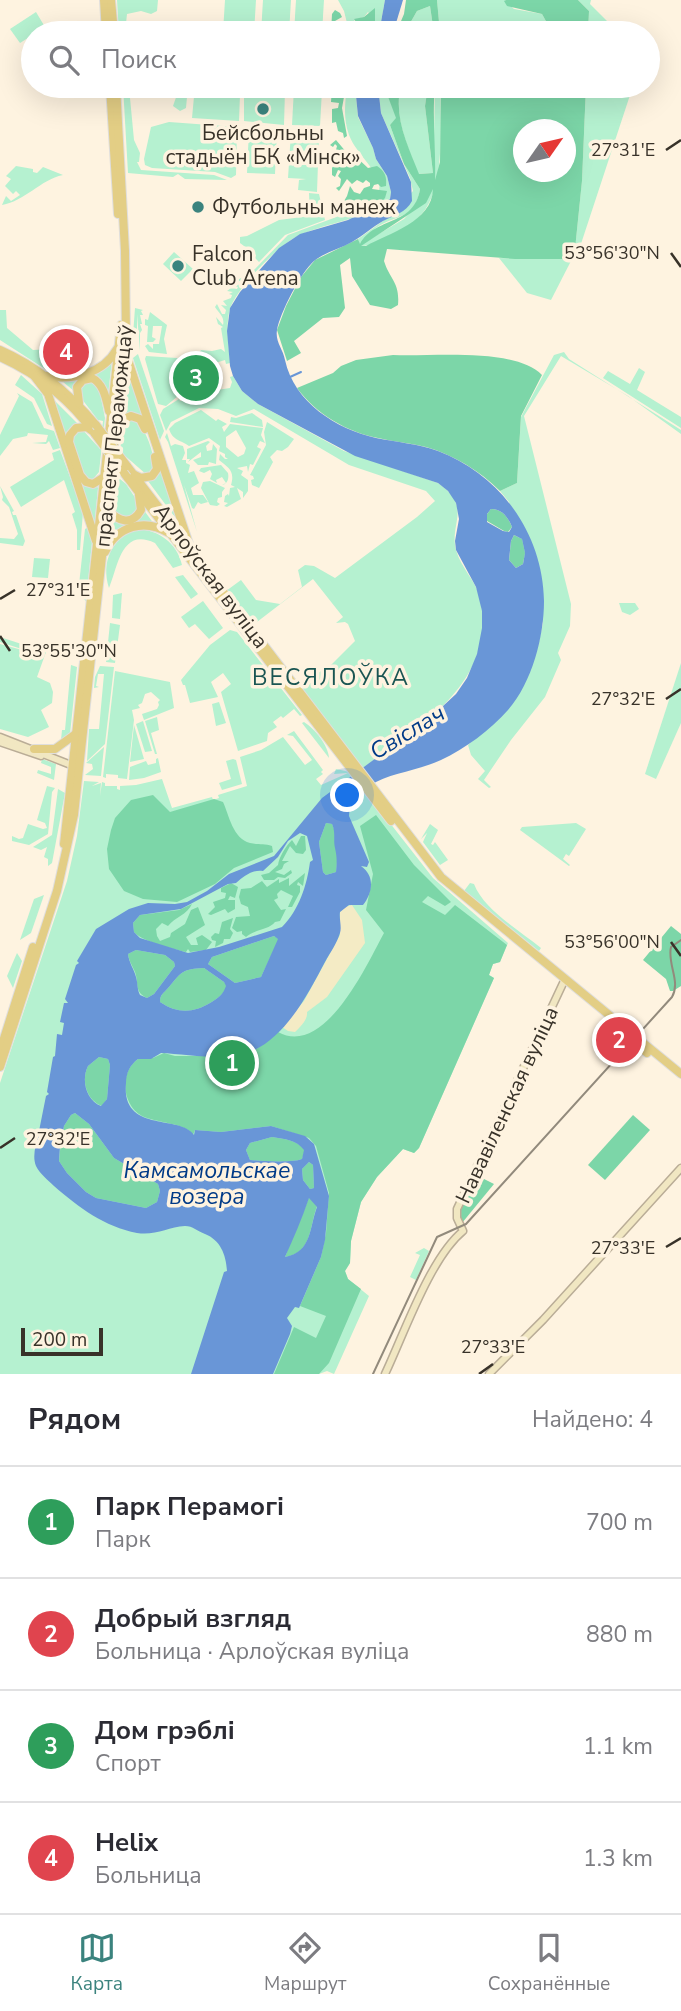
<!DOCTYPE html>
<html lang="ru">
<head>
<meta charset="utf-8">
<style>
  body { margin:0; font-family:"Nunito Sans",sans-serif; background:#f7f7f7; color:#2b2b33 }
  .compass { position:absolute; left:513px; top:119px; width:63px; height:63px; border-radius:50%; background:#fff; box-shadow:0 7px 28px #0002; rotate:56deg }
  .scale { position:absolute; left:21px; bottom:18px; width:82px; box-sizing:border-box; padding-left:7px; border:4px solid #383229; border-top:0; font-size:19px; line-height:24px; white-space:nowrap; color:#383229; -webkit-text-stroke:5px #fef3e0; paint-order:stroke }
  .you { position:absolute; left:348px; top:796px; width:24px; height:24px; margin:-18px; border:5px solid #fff; border-radius:50%; background:#1a73e8; box-shadow:0 0 0 10px #1a73e833 }
  .badge { display:grid; place-items:center; width:46px; height:46px; border-radius:50%; background:#3b837e; color:#fff; font-size:23px; font-weight:700 }
  .pin { position:absolute; translate:-50% -50%; border:4px solid #fff; box-shadow:0 2px 7px #0006 }
  .list { margin:0; padding:0; list-style:none }
  h2 { display:flex; justify-content:space-between; align-items:center; height:91px; margin:0; padding:0 28px; font-size:30px }
  h2 small { font-size:23px; font-weight:400; color:#7c7c81 }
  .list li { display:grid; grid-template-columns:46px 1fr auto; gap:21px; align-items:center; box-sizing:border-box; height:112px; padding:0 28px; border-top:2px solid #e1e1e2 }
  .list b { display:block; font-size:26px; white-space:nowrap }
  .list p { margin:0; font-size:23px; white-space:nowrap; color:#7c7c81 }
  .list em { font-size:23px; font-style:normal; color:#7c7c81 }
  .icon { flex:none; width:38px; height:38px; fill:none; stroke:currentColor; stroke-width:2; stroke-linecap:round; stroke-linejoin:round }
  .map { position:relative; flex:none; width:681px; height:1374px; overflow:hidden }
  .search { position:absolute; background:#fff; box-shadow:0 7px 28px #0002; left:21px; right:21px; top:21px; height:77px; display:flex; align-items:center; gap:18px; box-sizing:border-box; padding:0 24px; border-radius:38px; color:#7c7c81; font-size:26px }
  .sheet { height:539px; background:#fff }
  nav { display:flex; justify-content:space-around; align-items:center; box-sizing:border-box; height:98px; border-top:2px solid #e1e1e2; background:#fff; font-size:19px; color:#7c7c81 }
  nav a { display:grid; justify-items:center; gap:4px }
  nav .on { color:#3b837e }
  .map>svg:first-child { display:block }
  .green { fill:#b5f1d0; fill-rule:evenodd }
  .forest { fill:#7cd6a8; fill-rule:evenodd }
  .sand { fill:#f4ebc5 }
  .water { fill:#6996d7; fill-rule:evenodd }
  .lines { fill:none; stroke-linecap:round; stroke-linejoin:round }
  .stream { stroke:#6996d7; stroke-width:2 }
  .secondary-casing { stroke:#baad97; stroke-width:9 }
  .primary-casing { stroke:#dfdedd; stroke-width:10 }
  .secondary { stroke:#f1e7c2; stroke-width:6 }
  .primary { stroke:#e3ce85; stroke-width:8 }
  .tram { stroke:#928a7c; stroke-width:2 }
  .primary-bridge-casing { stroke:#dfdedd; stroke-width:10; stroke-linecap:butt }
  .primary-bridge { stroke:#e3ce85; stroke-width:8 }
  .ticks { fill:none; stroke:#383229; stroke-width:2.5 }
  .poi-dot { fill:#3b837e; stroke:#fef3e0; stroke-width:2.5 }
  .labels { text-anchor:middle; stroke-width:7; stroke-linejoin:round; paint-order:stroke }
  .poi-label { font-size:21px; fill:#383229; stroke:#fef3e0; text-anchor:start }
  .street-label { font-size:21px; fill:#383229; stroke:#fef3e0 }
  .neighbourhood-label { font-size:23px; letter-spacing:2px; fill:#1a5552; stroke:#fef3e0 }
  .water-label { font-size:23px; font-style:italic; fill:#003a87; stroke:#fef3e0 }
  .ticks-label { font-size:18px; text-anchor:middle; fill:#383229; stroke:#fef3e0; stroke-width:7; stroke-linejoin:round; paint-order:stroke }
</style>
</head>
<body>
<div class="map">
<svg width="681" height="1374" viewBox="0 0 681 1374">
  <rect width="100%" height="100%" fill="#fef3e0"/>
  <g class="green">
    <path d="M 117,0 L 158,0 L 157,11 L 151,14 L 141,11 L 127,14 L 125,33 L 119,33 Z"/>
    <path d="M 225,0 L 256,0 L 254,33 L 199,33 L 199,30 L 223,32 Z"/>
    <path d="M 263,0 L 291,0 L 289,33 L 261,33 Z"/>
    <path d="M 296,0 L 324,0 L 322,33 L 294,33 Z"/>
    <path d="M 338,0 L 385,0 L 379,33 L 371,33 L 375,22 L 368,12 L 364,17 L 354,20 L 358,25 L 356,28 L 352,23 L 347,23 L 344,11 Z"/>
    <path d="M 437,0 L 506,0 L 505,1 L 514,9 L 542,14 L 547,23 L 545,33 L 440,33 Z"/>
    <path d="M 578,0 L 591,0 L 590,4 L 619,33 L 588,33 L 589,11 Z"/>
    <path d="M 430,6 L 434,33 L 411,33 L 409,25 L 417,11 Z"/>
    <path d="M 36,12 L 45,27 L 20,43 L 10,29 Z"/>
    <path d="M 123,86 L 135,86 L 136,92 L 130,98 L 134,140 L 140,153 L 139,162 L 137,162 L 141,170 L 214,175 L 227,180 L 185,179 L 178,174 L 173,177 L 128,173 Z"/>
    <path d="M 180,86 L 188,86 L 186,108 L 180,111 L 173,106 Z"/>
    <path d="M 195,86 L 240,86 L 240,94 L 222,93 L 240,95 L 239,121 L 192,118 Z"/>
    <path d="M 244,86 L 264,86 L 285,90 L 284,125 L 244,121 Z"/>
    <path d="M 347,86 L 355,86 L 358,117 L 373,148 L 376,159 L 387,176 L 391,192 L 390,199 C 364,220 329,222 300,235 C 281,242 235,290 230,309 C 225,326 229,346 230,363 L 226,364 L 225,360 L 212,364 L 206,360 L 205,357 L 198,355 L 201,350 L 212,351 L 221,349 L 225,352 L 221,328 L 223,327 L 218,324 L 216,317 L 223,325 C 225,317 219,313 215,307 L 217,304 L 222,314 L 225,314 L 226,310 L 221,305 L 227,306 L 223,301 L 231,298 L 232,295 L 229,294 L 233,292 L 227,291 L 231,288 L 237,289 L 238,287 L 234,286 L 241,284 L 246,279 L 224,286 L 250,274 L 288,235 L 358,209 C 406,187 360,164 349,135 C 343,118 345,103 347,86 Z"/>
    <path d="M 378,86 L 384,86 L 397,118 L 390,125 L 404,164 L 420,189 C 415,220 396,214 376,228 C 370,232 365,240 360,245 L 404,219 L 433,187 L 435,86 L 441,86 C 439,123 448,191 418,218 C 411,225 399,231 390,235 C 381,239 369,247 360,246 L 358,239 L 383,221 L 413,191 L 410,178 L 381,113 Z"/>
    <path d="M 401,86 L 428,86 L 425,106 L 433,173 L 418,174 C 408,146 393,116 401,86 Z"/>
    <path d="M 586,86 L 633,86 L 576,259 L 574,259 L 582,181 Z"/>
    <path d="M 294,88 L 322,90 L 320,126 L 292,125 Z"/>
    <path d="M 169,122 L 237,127 L 236,175 L 231,178 L 215,172 L 152,168 L 145,165 L 144,159 L 151,127 Z"/>
    <path d="M 249,129 L 277,131 L 275,174 L 247,173 Z"/>
    <path d="M 291,132 L 319,135 L 317,192 L 298,190 L 299,180 L 306,179 L 288,178 Z"/>
    <path d="M 16,166 L 33,169 L 33,172 L 37,173 L 43,167 L 63,175 C 40,180 25,201 2,205 L 6,196 L 11,201 L 20,195 L 16,191 L 13,194 L 5,186 L 11,179 L 6,176 Z"/>
    <path d="M 309,193 L 319,194 L 325,220 L 285,235 L 259,262 L 255,258 L 256,255 L 240,243 L 240,237 L 247,236 L 279,220 L 310,216 Z"/>
    <path d="M 174,252 L 193,269 L 181,281 L 163,264 Z"/>
    <path d="M 499,258 L 572,259 L 551,300 L 527,293 Z"/>
    <path d="M 135,308 L 143,310 L 141,311 L 143,315 L 140,315 L 142,324 L 140,324 L 142,330 L 140,333 L 140,351 L 137,314 L 137,335 L 133,335 Z"/>
    <path d="M 0,310 L 6,310 L 7,328 L 33,350 L 52,349 L 54,371 L 45,369 L 0,340 Z"/>
    <path d="M 150,312 L 167,325 L 164,339 L 167,354 L 149,352 L 145,346 L 148,344 L 153,349 L 153,344 L 159,344 L 162,326 L 153,326 L 152,337 L 156,339 L 153,342 L 147,342 L 148,326 L 145,325 L 145,319 L 148,320 Z"/>
    <path d="M 564,352 L 569,359 L 681,430 L 681,434 L 628,396 L 561,356 L 524,416 L 571,604 L 570,626 L 558,653 L 561,660 L 545,697 L 511,740 L 484,780 L 491,787 L 489,788 L 478,779 L 485,771 L 471,755 L 468,745 L 511,705 L 527,677 L 538,646 L 543,623 L 509,502 L 500,491 L 517,483 L 521,417 L 554,355 Z"/>
    <path d="M 138,354 L 164,431 L 160,440 L 133,358 Z"/>
    <path d="M 146,356 L 177,358 L 185,364 L 175,381 L 178,396 L 166,406 L 158,404 L 145,359 Z"/>
    <path d="M 112,360 L 108,395 L 94,377 L 74,391 L 62,381 Z"/>
    <path d="M 129,367 L 180,524 L 148,481 L 159,465 L 146,424 L 124,417 Z"/>
    <path d="M 639,368 L 645,372 L 637,390 L 681,417 L 681,428 L 603,378 L 608,371 L 630,384 Z"/>
    <path d="M 21,375 L 42,394 L 52,426 L 47,424 L 34,398 L 15,385 Z"/>
    <path d="M 233,376 L 242,391 L 258,404 L 344,451 L 438,483 C 473,507 449,523 456,550 C 461,568 476,581 480,598 C 498,683 419,726 363,768 L 298,686 L 332,664 L 355,641 L 348,624 L 345,622 L 336,623 L 343,617 L 313,579 L 253,625 L 226,591 L 241,580 L 256,600 L 280,604 L 302,587 L 298,570 L 305,565 L 314,566 L 335,578 L 417,517 L 435,501 L 426,491 L 349,465 L 254,409 L 236,416 L 218,409 L 199,408 L 171,422 L 166,431 L 160,415 L 163,409 L 179,399 L 180,401 L 205,393 L 203,384 L 214,381 L 217,390 L 230,388 L 232,382 L 230,377 Z"/>
    <path d="M 94,381 L 103,397 L 101,398 L 105,418 L 99,472 L 93,479 L 94,482 L 87,481 L 71,442 L 72,435 L 81,428 L 100,449 L 103,421 L 98,420 L 78,394 L 83,382 Z"/>
    <path d="M 17,393 L 32,402 L 44,428 L 54,431 L 60,448 L 53,450 L 49,441 L 46,444 L 32,443 L 46,442 L 48,435 L 28,433 L 27,436 L 13,439 L 0,456 L 0,435 L 19,396 Z"/>
    <path d="M 53,399 L 79,425 L 70,431 L 79,477 L 96,485 L 98,488 L 94,529 Z"/>
    <path d="M 201,410 L 216,421 L 218,419 L 227,424 L 222,427 L 224,432 L 230,424 L 263,428 L 261,435 L 265,443 L 260,441 L 257,447 L 261,449 L 253,465 L 250,464 L 248,472 L 247,466 L 237,468 L 243,471 L 241,475 L 248,480 L 248,491 L 243,498 L 243,492 L 237,488 L 241,499 L 227,507 L 224,506 L 228,503 L 224,502 L 225,496 L 228,494 L 229,496 L 230,488 L 235,487 L 231,485 C 235,471 229,468 219,460 L 220,454 L 225,459 L 228,459 L 225,457 L 225,454 L 219,451 L 220,446 L 209,438 L 189,446 C 181,440 173,441 169,429 L 175,423 ZM 236,430 L 246,448 L 244,454 L 238,457 L 226,447 L 226,437 Z"/>
    <path d="M 252,413 L 262,420 L 263,427 L 230,422 L 231,417 L 236,418 Z"/>
    <path d="M 135,419 C 147,431 155,454 154,470 L 147,475 L 123,454 L 120,479 L 126,484 L 140,505 L 129,519 L 116,514 L 115,509 L 122,431 L 128,424 L 126,420 Z"/>
    <path d="M 267,422 L 294,439 L 288,447 L 282,451 L 277,450 L 270,457 L 273,462 L 259,488 L 252,485 L 251,480 L 254,479 L 253,476 L 250,475 L 266,445 L 264,432 Z"/>
    <path d="M 167,433 L 171,446 L 175,444 L 183,446 L 185,453 L 182,460 L 186,460 L 186,463 L 190,465 L 188,473 L 194,471 L 199,483 L 191,488 L 193,495 L 203,495 L 208,502 L 201,504 L 198,502 L 194,509 L 192,508 L 184,485 L 197,532 L 168,442 L 165,437 Z"/>
    <path d="M 208,441 L 210,442 L 206,446 L 207,451 L 212,450 L 213,444 L 217,449 L 216,464 L 209,462 L 208,465 L 198,465 L 193,460 L 201,457 L 201,452 L 188,462 L 190,459 L 187,459 L 187,449 Z"/>
    <path d="M 60,450 L 83,512 L 80,550 L 77,550 L 77,530 L 72,514 L 75,512 L 64,480 L 21,507 L 10,487 L 54,460 L 52,453 Z"/>
    <path d="M 221,465 L 228,473 C 229,478 228,484 222,485 L 226,483 L 222,477 L 216,480 L 217,483 L 210,479 L 212,474 L 210,470 L 204,473 L 199,471 L 201,468 Z"/>
    <path d="M 210,481 L 225,488 L 222,492 L 222,497 L 218,498 L 217,502 L 220,504 L 217,506 L 210,505 L 201,488 L 203,482 Z"/>
    <path d="M 0,486 L 14,511 L 12,512 L 13,515 L 16,515 L 25,541 L 23,546 L 0,543 L 0,538 L 14,539 L 18,534 L 9,507 L 2,500 L 3,497 Z"/>
    <path d="M 143,509 L 154,524 L 150,523 L 110,539 L 112,517 L 128,523 Z"/>
    <path d="M 87,528 L 92,542 L 86,601 L 78,594 L 85,529 Z"/>
    <path d="M 137,529 C 159,530 177,543 182,565 L 173,568 L 155,543 C 121,527 118,567 109,588 C 101,562 111,539 137,529 Z"/>
    <path d="M 34,558 L 50,559 L 48,578 L 32,577 Z"/>
    <path d="M 183,575 L 198,594 L 191,599 L 175,577 Z"/>
    <path d="M 122,593 L 120,619 L 112,618 L 113,595 Z"/>
    <path d="M 203,601 L 223,628 L 209,639 L 195,624 L 189,628 L 181,617 Z"/>
    <path d="M 619,603 L 635,603 L 639,609 L 630,615 L 622,612 Z"/>
    <path d="M 110,623 L 120,625 L 115,663 L 106,662 Z"/>
    <path d="M 230,630 L 237,632 L 302,715 L 300,716 L 294,709 L 283,718 L 281,716 L 273,722 L 277,727 L 268,733 L 267,741 L 238,751 L 221,692 L 231,684 L 223,673 L 211,682 L 218,697 L 190,703 L 185,685 L 183,685 L 181,680 L 210,645 Z"/>
    <path d="M 0,637 L 46,652 L 37,677 L 50,683 L 53,692 L 52,703 L 41,710 L 49,727 L 28,737 L 0,729 L 0,644 L 37,654 L 0,642 Z"/>
    <path d="M 681,663 L 681,723 L 656,779 L 645,774 Z"/>
    <path d="M 71,665 L 77,667 L 70,734 L 61,740 L 62,730 L 65,730 Z"/>
    <path d="M 100,666 L 114,667 L 105,744 L 87,761 L 89,729 L 99,729 L 104,674 L 98,674 L 96,686 L 99,687 L 94,688 L 95,677 Z"/>
    <path d="M 115,671 L 170,682 L 174,708 L 144,720 L 142,714 L 157,709 L 159,705 L 158,702 L 160,700 L 151,692 L 145,694 L 142,703 L 138,705 L 140,708 L 132,710 L 134,720 L 127,779 L 118,778 L 118,775 L 106,774 L 106,778 L 103,777 Z"/>
    <path d="M 219,702 L 226,723 L 216,726 L 212,704 Z"/>
    <path d="M 157,717 L 159,730 L 151,733 L 157,754 L 155,754 L 145,721 Z"/>
    <path d="M 143,721 L 152,751 L 145,752 L 136,724 Z"/>
    <path d="M 304,722 C 315,729 328,745 329,758 L 302,723 Z"/>
    <path d="M 134,725 L 144,759 L 130,762 Z"/>
    <path d="M 294,731 L 323,770 L 321,772 L 323,774 L 316,779 L 321,785 L 348,773 L 334,774 L 336,769 L 350,772 L 433,878 L 508,943 L 500,962 L 493,964 L 489,975 L 494,978 L 419,1148 L 414,1153 L 403,1149 L 377,1177 L 361,1202 L 351,1241 L 350,1263 L 345,1271 L 348,1279 L 369,1296 L 334,1374 L 327,1371 L 319,1374 L 0,1374 L 0,1083 L 67,881 L 77,836 L 84,781 L 99,782 L 92,786 L 101,783 L 100,796 L 102,782 L 105,783 L 105,786 L 117,786 L 117,789 L 120,790 L 120,786 L 136,785 L 162,779 L 172,808 L 212,797 L 213,800 L 219,798 L 218,795 L 247,786 L 240,757 L 261,750 L 283,737 L 305,765 L 312,760 L 293,736 L 287,735 Z"/>
    <path d="M 104,747 L 101,776 L 85,775 L 93,769 L 92,764 L 86,763 Z"/>
    <path d="M 158,758 L 161,772 L 144,778 L 129,780 L 130,767 L 146,761 L 148,765 L 156,763 L 156,759 Z"/>
    <path d="M 42,759 L 56,764 L 54,780 L 37,773 L 38,770 L 51,774 L 51,767 L 41,763 Z"/>
    <path d="M 233,759 L 236,760 L 242,784 L 222,790 L 219,783 L 231,779 L 226,761 Z"/>
    <path d="M 47,786 L 55,788 L 52,792 L 48,834 L 29,845 L 12,841 L 12,836 L 19,839 L 23,838 L 28,824 L 43,829 L 47,828 L 45,823 L 37,820 Z"/>
    <path d="M 58,789 L 65,793 L 52,863 L 48,866 L 48,859 L 44,857 L 47,847 L 41,850 L 33,847 L 52,835 Z"/>
    <path d="M 576,823 L 586,829 L 569,856 L 566,854 L 563,859 L 570,865 L 569,866 L 520,830 L 522,827 Z"/>
    <path d="M 430,824 L 438,830 L 431,844 L 433,845 L 435,842 L 448,860 L 440,865 L 423,842 L 427,833 L 421,839 Z"/>
    <path d="M 470,883 L 474,884 C 484,910 519,930 541,948 L 539,951 L 464,891 Z"/>
    <path d="M 44,895 L 31,933 L 20,940 L 34,899 Z"/>
    <path d="M 17,953 L 22,961 L 13,988 L 7,976 Z"/>
    <path d="M 424,1248 L 429,1251 L 416,1280 L 410,1277 L 420,1255 L 415,1253 Z"/>
  </g>
  <g class="forest">
    <path d="M 406,0 L 437,0 L 440,33 L 434,33 L 430,6 L 417,11 L 409,25 L 411,33 L 396,33 L 404,14 Z"/>
    <path d="M 506,0 L 578,0 L 589,11 L 588,33 L 545,33 L 547,23 L 542,14 L 507,6 L 504,1 Z"/>
    <path d="M 375,8 L 375,22 L 371,33 L 331,33 L 332,14 L 335,10 L 340,13 L 342,17 L 335,21 L 336,32 L 346,23 L 352,23 L 356,27 L 358,25 L 354,19 L 364,17 Z"/>
    <path d="M 332,86 L 346,86 L 342,108 L 347,136 L 344,138 L 343,133 L 338,131 L 336,122 L 332,123 L 332,109 L 338,108 L 339,103 L 331,102 Z"/>
    <path d="M 384,86 L 401,86 C 393,116 408,146 419,174 L 433,173 L 425,106 L 428,86 L 435,86 C 432,117 436,149 435,180 L 440,162 L 441,86 L 586,86 L 582,181 L 574,259 L 515,259 L 387,249 L 384,261 C 390,280 400,282 398,305 L 391,309 L 370,305 L 352,276 L 350,258 L 340,265 L 345,308 L 339,317 L 323,318 L 294,341 L 301,353 L 287,361 L 277,330 L 286,306 L 301,277 L 315,260 L 358,239 L 360,244 C 375,216 414,227 420,189 L 404,164 L 390,125 L 396,118 ZM 524,130 L 566,130 L 566,172 L 524,172 ZM 433,189 C 432,222 389,233 366,246 L 361,246 L 426,203 Z"/>
    <path d="M 336,140 L 347,153 L 353,154 L 368,168 L 377,166 C 385,171 387,177 386,186 L 381,187 L 378,184 L 374,185 L 372,189 L 387,191 L 385,198 L 377,206 L 373,204 L 373,200 L 366,204 L 362,202 L 354,209 L 347,212 L 344,208 L 340,208 L 347,196 L 350,186 L 354,192 L 360,194 L 364,188 L 370,186 L 370,183 L 366,180 L 363,183 L 357,180 L 352,184 L 347,179 L 339,191 L 336,188 L 340,186 L 341,179 L 338,176 L 341,171 L 338,170 L 335,177 L 332,175 L 332,168 L 337,160 L 335,154 L 337,146 L 335,144 L 333,147 L 330,145 Z"/>
    <path d="M 393,355 C 432,357 514,347 542,375 L 521,416 L 517,483 L 500,491 C 480,471 454,455 426,447 C 411,443 394,442 378,438 C 347,432 316,414 297,388 L 333,373 L 341,366 L 356,360 Z"/>
    <path d="M 491,509 C 502,509 508,517 512,527 L 508,532 L 504,531 L 487,521 L 487,514 Z"/>
    <path d="M 514,535 L 522,539 L 525,553 L 523,564 L 516,568 L 509,560 L 511,541 Z"/>
    <path d="M 153,795 L 170,812 L 214,799 L 223,802 C 229,815 233,839 250,843 C 258,845 264,843 272,846 L 273,852 L 234,868 L 215,884 L 177,902 L 143,899 L 124,891 L 109,869 L 107,849 L 111,830 L 115,818 L 131,800 Z"/>
    <path d="M 376,815 L 414,865 L 451,902 L 445,906 L 428,896 L 422,902 L 445,915 L 455,905 L 507,945 L 500,962 L 493,964 L 489,975 L 494,978 L 419,1148 L 414,1153 L 403,1149 L 377,1177 L 361,1202 L 351,1241 L 350,1263 L 345,1271 L 348,1279 L 361,1289 L 329,1363 L 319,1374 L 274,1374 L 294,1327 L 316,1338 L 326,1316 L 300,1306 L 321,1257 L 326,1233 L 329,1193 L 316,1146 L 309,1138 L 271,1126 L 221,1132 L 195,1130 L 193,1135 C 187,1123 156,1123 142,1116 C 122,1105 119,1072 138,1059 L 153,1058 L 164,1053 L 175,1056 L 241,1056 L 258,1048 L 278,1032 C 325,1058 367,964 384,933 L 366,910 L 373,874 L 360,826 Z"/>
    <path d="M 326,823 L 332,824 C 339,838 338,857 336,872 L 326,875 L 323,872 L 319,842 Z"/>
    <path d="M 301,836 L 305,836 L 306,850 L 303,854 L 296,853 L 290,846 L 282,861 L 289,861 L 284,864 L 282,869 L 275,872 L 284,875 L 291,870 L 292,873 L 285,878 L 278,877 L 274,880 L 264,880 L 261,875 L 269,873 L 278,865 C 279,857 286,846 292,840 L 296,846 Z"/>
    <path d="M 305,873 L 303,886 L 298,882 L 297,885 L 300,886 L 300,892 L 292,907 L 288,907 L 293,896 L 281,890 L 277,894 L 278,898 L 274,900 L 281,910 L 286,909 L 280,921 L 275,922 C 269,930 255,929 246,937 L 242,934 L 242,931 L 237,932 L 232,928 L 236,917 L 250,916 L 248,907 L 241,904 L 239,897 L 241,889 L 251,888 L 262,881 L 267,887 L 279,879 L 279,883 L 289,878 L 289,886 Z"/>
    <path d="M 231,883 L 238,887 L 235,898 L 230,896 L 228,900 L 235,900 L 235,909 L 228,913 L 225,909 L 211,915 L 208,914 L 215,907 L 213,902 L 225,898 L 226,893 L 221,892 L 221,888 Z"/>
    <path d="M 192,904 C 187,915 175,917 168,926 L 162,923 L 156,929 L 157,936 L 160,941 L 170,937 L 171,933 L 185,924 L 191,910 L 198,907 L 205,925 L 186,937 L 191,945 L 198,945 L 196,938 L 202,935 L 212,942 L 206,950 L 190,952 L 188,949 L 186,952 C 173,949 141,941 134,932 L 133,923 L 140,915 L 179,910 Z"/>
    <path d="M 233,918 L 230,929 L 233,933 L 230,939 L 224,939 L 223,943 L 215,947 L 216,941 L 212,940 L 211,937 L 215,933 L 219,934 L 222,922 Z"/>
    <path d="M 671,926 L 681,934 L 681,986 L 673,991 L 670,991 L 666,979 L 643,960 Z"/>
    <path d="M 274,936 L 279,939 L 261,977 L 235,983 L 208,964 L 212,957 Z"/>
    <path d="M 136,950 L 165,955 L 174,962 L 175,966 L 154,994 L 147,998 C 134,992 139,983 135,972 C 132,965 129,961 128,954 Z"/>
    <path d="M 204,968 L 224,982 L 227,986 C 223,995 218,998 210,1003 C 193,1013 178,1014 160,1002 C 160,994 163,994 169,987 C 182,971 183,969 204,968 Z"/>
    <path d="M 99,1057 L 108,1059 L 110,1065 L 107,1099 L 102,1106 C 86,1100 81,1080 88,1066 Z"/>
    <path d="M 75,1113 L 89,1124 L 114,1158 L 158,1184 L 160,1191 L 157,1202 L 146,1208 L 96,1198 L 86,1192 L 67,1173 L 59,1161 L 61,1141 L 64,1126 L 71,1115 Z"/>
    <path d="M 633,1115 L 650,1130 L 605,1180 L 588,1165 Z"/>
    <path d="M 272,1137 C 284,1139 297,1140 305,1150 L 302,1159 C 292,1163 262,1161 250,1160 L 246,1150 L 250,1143 Z"/>
    <path d="M 309,1162 L 313,1165 L 314,1188 L 310,1189 L 303,1180 L 302,1169 Z"/>
    <path d="M 480,1177 L 494,1184 L 462,1223 L 459,1212 L 476,1178 Z"/>
    <path d="M 309,1197 L 317,1206 C 309,1228 312,1253 285,1257 C 288,1251 289,1243 293,1236 C 299,1223 304,1211 309,1197 Z"/>
  </g>
  <path class="sand" d="M 352,905 L 362,920 L 365,943 L 327,997 L 307,1012 C 308,1020 300,1027 295,1032 L 288,1031 L 282,1027 L 304,1001 L 340,935 L 340,912 L 345,907 Z"/>
  <g class="water">
    <path d="M 385,0 L 403,0 L 393,33 L 379,33 Z"/>
    <path d="M 355,86 L 378,86 L 381,113 L 411,182 L 412,201 C 406,213 394,215 383,221 C 372,227 363,236 352,242 C 340,249 325,252 314,261 C 301,272 280,313 277,330 C 275,342 283,349 285,360 C 294,402 336,429 376,438 C 397,442 418,444 438,451 C 501,475 543,534 544,601 C 544,637 532,682 508,710 C 490,730 465,749 441,760 C 420,770 396,772 376,782 C 366,787 358,794 350,801 L 349,816 L 369,862 L 367,867 L 361,866 C 375,876 373,892 363,905 L 349,905 L 340,912 C 339,919 342,927 340,933 C 337,943 330,953 325,962 C 307,996 282,1045 241,1055 C 222,1060 182,1054 161,1053 L 151,1059 L 138,1059 C 130,1065 126,1073 126,1083 C 121,1134 180,1114 194,1135 L 195,1130 L 221,1132 L 271,1126 L 305,1136 L 314,1144 L 329,1196 L 325,1240 L 321,1257 L 299,1308 L 295,1307 L 287,1318 L 292,1326 L 290,1334 L 273,1374 L 191,1374 L 224,1272 L 227,1271 C 226,1254 220,1240 205,1234 C 197,1231 193,1226 185,1226 C 168,1227 155,1236 137,1233 C 105,1227 78,1207 54,1186 C 48,1180 40,1174 36,1166 C 32,1156 36,1145 38,1135 L 41,1133 L 39,1131 L 46,1096 L 49,1094 L 47,1092 L 53,1057 L 55,1056 L 57,1034 L 62,1035 L 64,1023 L 60,1022 L 64,1003 L 68,1003 L 65,999 L 76,965 L 79,963 L 77,961 L 96,929 L 129,909 L 148,903 L 175,904 L 187,902 L 207,891 L 229,874 L 274,856 L 322,798 L 430,718 L 456,694 L 467,678 L 477,654 L 482,628 L 482,611 L 476,587 L 456,550 L 455,541 L 459,519 L 456,503 L 448,491 L 438,483 L 355,456 L 258,404 L 242,391 L 233,376 L 230,366 L 227,331 L 230,308 L 240,292 L 279,248 L 300,234 L 348,220 L 390,199 L 391,192 L 387,176 L 376,159 L 373,148 L 358,116 ZM 491,509 C 502,509 508,517 512,527 L 509,532 L 503,531 L 487,522 L 487,514 ZM 514,535 L 522,539 L 525,553 L 523,564 L 516,568 L 509,560 L 511,541 ZM 326,823 L 332,824 C 336,833 333,839 335,848 C 337,857 337,862 336,872 L 326,875 L 323,872 L 319,842 ZM 300,833 L 307,836 L 313,860 L 310,862 C 307,885 299,910 282,927 L 219,947 L 188,953 L 140,938 L 134,932 L 133,923 L 140,915 L 181,909 L 228,884 L 236,883 C 243,877 253,869 263,871 L 278,857 L 288,841 ZM 274,936 L 278,939 L 261,977 L 235,983 L 208,964 L 212,957 ZM 136,950 L 165,955 L 174,962 L 175,966 L 154,994 L 147,998 L 140,995 C 137,989 138,984 136,977 C 134,969 129,963 128,954 ZM 204,968 L 224,982 L 226,986 C 223,995 218,998 210,1003 C 193,1013 178,1014 160,1002 C 160,994 163,994 169,987 C 182,971 183,969 204,968 ZM 99,1057 L 108,1059 L 110,1065 L 107,1099 L 101,1106 C 86,1100 81,1080 88,1066 ZM 75,1113 L 89,1124 L 114,1158 L 158,1184 L 160,1191 L 157,1202 L 146,1208 L 96,1198 L 86,1192 L 67,1173 L 59,1161 L 60,1147 L 64,1126 L 71,1115 ZM 272,1137 C 284,1139 297,1140 304,1150 L 302,1159 C 292,1163 262,1161 250,1160 L 246,1150 L 250,1143 ZM 309,1162 L 313,1165 L 314,1188 L 310,1189 L 303,1180 L 302,1169 ZM 309,1198 L 317,1207 C 309,1228 312,1252 285,1257 C 293,1239 302,1219 309,1198 Z"/>
  </g>
  <g class="lines">
    <path class="stream" d="M 290,377 L 301,372"/>
    <defs>
      <g id="secondary">
        <path d="M 0,737 L 76,767"/>
        <path d="M 0,742 L 41,756"/>
        <path d="M 385,1374 C 404,1334 430,1258 463,1231 L 457,1218 L 457,1209 L 565,979"/>
        <path d="M 489,1374 L 543,1320 L 681,1168"/>
      </g>
      <g id="primary">
        <path d="M 104,0 L 106,33"/>
        <path d="M 111,0 L 114,33"/>
        <path d="M 110,86 L 118,214"/>
        <path d="M 0,350 C 39,367 69,393 96,425"/>
        <path d="M 126,354 L 189,544"/>
        <path d="M 0,357 C 38,374 71,401 95,434"/>
        <path d="M 46,376 C 72,381 103,374 117,349"/>
        <path d="M 35,377 L 48,394 L 96,541"/>
        <path d="M 79,403 L 77,387 L 83,380 L 92,378 C 104,384 106,399 109,411"/>
        <path d="M 117,427 L 124,419 L 131,416 L 140,419 L 145,429"/>
        <path d="M 91,430 L 87,427 L 76,428 L 70,435 L 69,442 L 80,475 L 86,482 L 93,484 L 104,477"/>
        <path d="M 127,466 L 441,877 L 681,1074"/>
        <path d="M 135,475 L 141,478 L 152,476 L 157,469 L 155,457"/>
        <path d="M 127,477 L 391,821"/>
        <path d="M 108,510 C 119,522 132,526 141,510 L 139,495"/>
        <path d="M 105,552 C 117,526 144,518 169,533"/>
        <path d="M 34,749 L 55,749 L 77,733"/>
        <path d="M 64,844 L 121,325"/>
        <path d="M 614,1025 L 647,1053"/>
        <path d="M 0,1051 L 33,947"/>
        <path d="M 0,1067 L 57,891 L 74,815 L 126,335 L 125,251 L 116,86"/>
      </g>
    </defs>
    <use href="#secondary" class="secondary-casing"/>
    <use href="#primary" class="primary-casing"/>
    <use href="#secondary" class="secondary"/>
    <use href="#primary" class="primary"/>
    <path class="tram" d="M 373,1374 L 437,1237 L 466,1224 L 672,997 C 681,981 667,964 671,947 L 681,940"/>
    <defs>
      <g id="primary-bridge">
        <path d="M 96,425 L 127,466"/>
        <path d="M 95,434 L 127,477"/>
      </g>
    </defs>
    <use href="#primary-bridge" class="primary-bridge-casing"/>
    <use href="#primary-bridge" class="primary-bridge"/>
  </g>
  <path class="ticks" d="M 666,150 L 681,140M 671,253 L 681,267M 0,599 L 15,590M 0,636 L 10,651M 666,699 L 681,689M 671,942 L 681,956M 0,1148 L 15,1138M 666,1247 L 681,1238M 479,1374 L 493,1364"/>
  <g class="poi-dot">
    <circle cx="263" cy="109" r="7"/>
    <circle cx="198" cy="207" r="7"/>
    <circle cx="178" cy="266" r="7"/>
  </g>
  <g class="labels">
    <g class="poi-label">
      <text x="263" y="140" text-anchor="middle">Бейсбольны<tspan x="263" dy="24">стадыён БК «Мінск»</tspan></text>
      <text x="212" y="214">Футбольны манеж</text>
      <text x="192" y="261">Falcon<tspan x="192" dy="24">Club Arena</tspan></text>
    </g>
    <g class="street-label">
      <text transform="translate(114 436) rotate(-84)" y="7">праспект Пераможцаў</text>
      <text transform="translate(211 576) rotate(53)" y="7">Арлоўская вуліца</text>
      <text transform="translate(507 1105) rotate(-65)" y="7">Нававіленская вуліца</text>
    </g>
    <g class="neighbourhood-label">
      <text x="331" y="685">ВЕСЯЛОЎКА</text>
    </g>
    <g class="water-label">
      <text transform="translate(407 732) rotate(-31)" y="8">Свіслач</text>
      <text x="207" y="1178">Камсамольскае<tspan x="207" dy="26">возера</tspan></text>
    </g>
  </g>
  <g class="ticks-label">
    <text x="623" y="156">27°31'E</text>
    <text x="612" y="259">53°56'30"N</text>
    <text x="58" y="596">27°31'E</text>
    <text x="69" y="657">53°55'30"N</text>
    <text x="623" y="705">27°32'E</text>
    <text x="612" y="948">53°56'00"N</text>
    <text x="58" y="1145">27°32'E</text>
    <text x="623" y="1254">27°33'E</text>
    <text x="493" y="1353">27°33'E</text>
  </g>
</svg>
<svg class="compass" viewBox="-18 -18 36 36"><path d="M0-13l5 13h-10z" fill="#e53935"/><path d="M0 13l5-13h-10z" fill="#7c7c81"/></svg>
<div class="scale">200 m</div>
<div class="you"></div>
<div class="pin badge" style="left:232px;top:1063px;background:#2e9e5b">1</div>
<div class="pin badge" style="left:619px;top:1040px;background:#e0444e">2</div>
<div class="pin badge" style="left:196px;top:378px;background:#2e9e5b">3</div>
<div class="pin badge" style="left:66px;top:352px;background:#e0444e">4</div>
<div class="search"><svg class="icon" aria-label="search" viewBox="0 0 24 24"><circle cx="10" cy="10" r="6"/><path d="M15 15l6 6"/></svg>Поиск</div>
</div>
<section class="sheet">
<h2>Рядом<small>Найдено: 4</small></h2>
<ul class="list">
<li><span class="badge" style="background:#2e9e5b">1</span><div><b>Парк Перамогі</b><p>Парк</p></div><em>700 m</em></li>
<li><span class="badge" style="background:#e0444e">2</span><div><b>Добрый взгляд</b><p>Больница · Арлоўская вуліца</p></div><em>880 m</em></li>
<li><span class="badge" style="background:#2e9e5b">3</span><div><b>Дом грэблі</b><p>Спорт</p></div><em>1.1 km</em></li>
<li><span class="badge" style="background:#e0444e">4</span><div><b>Helix</b><p>Больница</p></div><em>1.3 km</em></li>
</ul>
</section>
<nav>
<a class="on"><svg class="icon" aria-label="map" viewBox="0 0 24 24"><path d="M3 6l6-2 6 2 6-2v14l-6 2-6-2-6 2zM9 4v14M15 6v14"/></svg>Карта</a>
<a><svg class="icon" aria-label="directions" viewBox="0 0 24 24"><path d="M12 3l9 9-9 9-9-9zM9 14v-3h6M13 9l2 2-2 2"/></svg>Маршрут</a>
<a><svg class="icon" aria-label="saved" viewBox="0 0 24 24"><path d="M7 4h10v16l-5-4-5 4z"/></svg>Сохранённые</a>
</nav>
</body>
</html>
